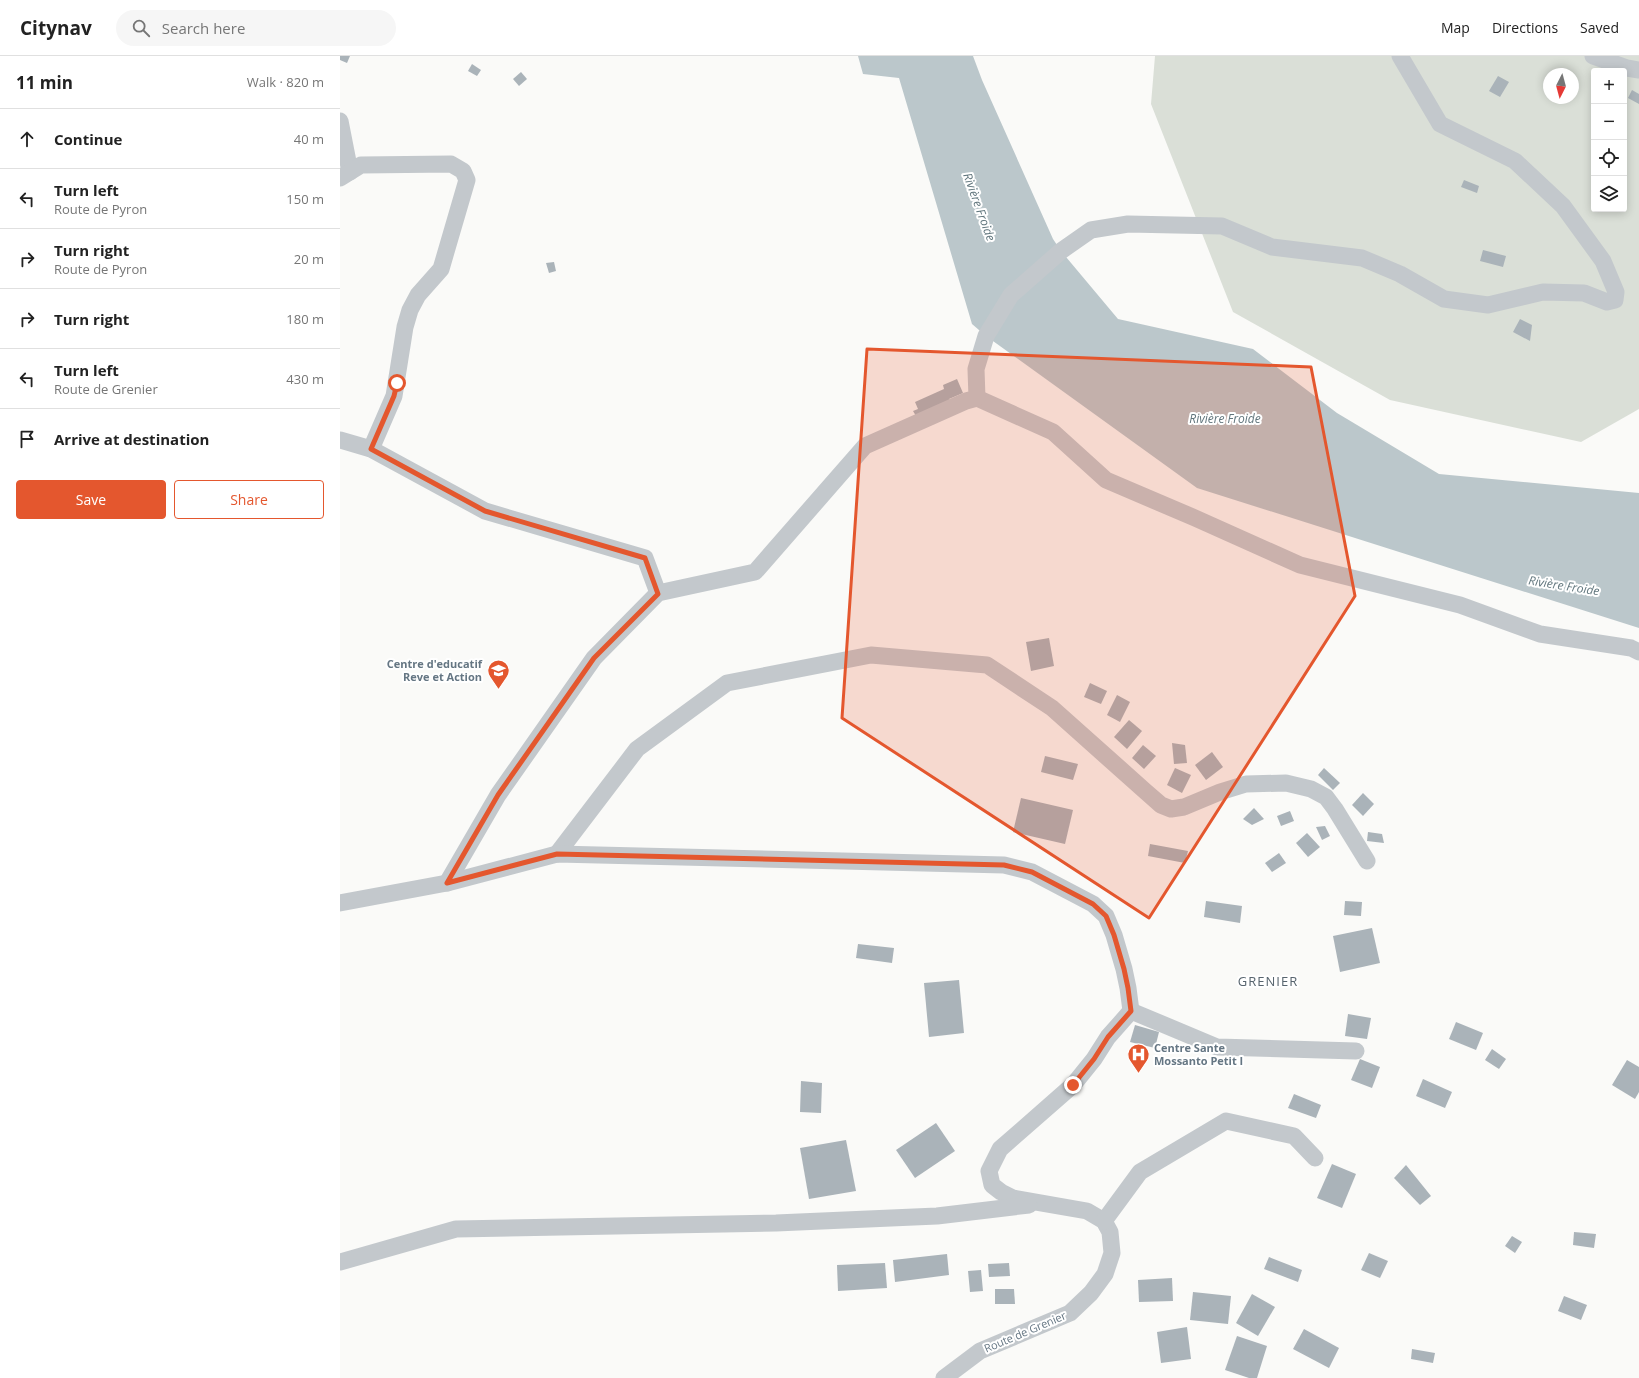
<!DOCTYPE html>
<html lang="en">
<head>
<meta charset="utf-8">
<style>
  body { margin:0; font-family:"Open Sans",sans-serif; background:#f6f6f6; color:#222 }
  .controls { position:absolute; right:12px; top:12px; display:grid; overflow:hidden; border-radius:4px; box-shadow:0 2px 10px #0003 }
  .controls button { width:36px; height:36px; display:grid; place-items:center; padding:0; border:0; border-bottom:1px solid #e0e0e0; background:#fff; color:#222; font:20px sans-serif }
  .compass { position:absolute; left:1203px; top:12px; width:36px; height:36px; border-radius:50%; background:#fff; box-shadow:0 2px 10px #0003; rotate:186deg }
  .stop { position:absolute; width:12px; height:12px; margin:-9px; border:3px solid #e4572e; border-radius:50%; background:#fff }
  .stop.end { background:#e4572e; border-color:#fff; box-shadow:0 1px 4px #0008 }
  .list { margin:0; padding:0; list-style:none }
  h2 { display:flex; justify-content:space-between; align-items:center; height:52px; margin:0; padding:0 16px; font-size:17px }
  h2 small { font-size:13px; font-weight:400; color:#767676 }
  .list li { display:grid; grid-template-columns:26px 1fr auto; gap:12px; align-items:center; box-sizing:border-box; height:60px; padding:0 16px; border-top:1px solid #e0e0e0 }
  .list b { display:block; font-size:15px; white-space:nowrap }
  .list p { margin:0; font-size:13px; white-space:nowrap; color:#767676 }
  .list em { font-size:13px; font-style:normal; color:#767676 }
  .actions { display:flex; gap:8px; padding:12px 16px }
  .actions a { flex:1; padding:9px 0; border:1px solid #e4572e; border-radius:4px; text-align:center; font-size:14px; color:#e4572e }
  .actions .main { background:#e4572e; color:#fff }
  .icon { flex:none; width:22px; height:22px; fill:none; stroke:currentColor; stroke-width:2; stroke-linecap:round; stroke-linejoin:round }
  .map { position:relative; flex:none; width:1299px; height:1322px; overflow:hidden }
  header { display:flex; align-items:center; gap:24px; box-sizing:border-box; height:56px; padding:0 20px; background:#fff; border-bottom:1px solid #e0e0e0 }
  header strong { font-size:19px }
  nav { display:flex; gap:22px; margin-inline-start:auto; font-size:14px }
  .search { width:280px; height:36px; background:#f6f6f6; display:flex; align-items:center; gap:10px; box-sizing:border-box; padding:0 14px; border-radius:22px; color:#767676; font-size:15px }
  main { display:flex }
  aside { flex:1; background:#fff }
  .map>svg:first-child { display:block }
  .green { fill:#dadfd7; fill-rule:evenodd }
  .water { fill:#bbc7cb }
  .building { fill:#aab3b9 }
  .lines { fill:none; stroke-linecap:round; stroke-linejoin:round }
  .minor { stroke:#c3c8cc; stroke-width:17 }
  .route { stroke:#e4572e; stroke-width:5 }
  .marked { fill:#e4572e; fill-opacity:0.2; stroke:#e4572e; stroke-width:3; stroke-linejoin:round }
  .labels { text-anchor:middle; stroke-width:4; stroke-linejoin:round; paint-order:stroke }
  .poi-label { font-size:11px; font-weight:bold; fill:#657683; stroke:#fff; text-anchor:end }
  .street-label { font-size:11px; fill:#657683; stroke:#fff }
  .water-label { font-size:12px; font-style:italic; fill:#60757c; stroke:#fff }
  .quarter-label { font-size:13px; letter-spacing:1px; fill:#57646e; stroke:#fff }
</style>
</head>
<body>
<header>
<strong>Citynav</strong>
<div class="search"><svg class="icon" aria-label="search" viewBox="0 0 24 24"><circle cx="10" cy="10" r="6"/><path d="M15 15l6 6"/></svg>Search here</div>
<nav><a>Map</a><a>Directions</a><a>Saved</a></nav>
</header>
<main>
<aside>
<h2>11 min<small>Walk · 820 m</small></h2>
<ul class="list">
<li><svg class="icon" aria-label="ahead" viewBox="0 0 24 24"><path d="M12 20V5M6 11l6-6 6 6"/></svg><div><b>Continue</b></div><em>40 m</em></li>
<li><svg class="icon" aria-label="left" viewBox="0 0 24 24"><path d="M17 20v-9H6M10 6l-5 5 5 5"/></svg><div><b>Turn left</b><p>Route de Pyron</p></div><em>150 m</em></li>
<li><svg class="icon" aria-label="right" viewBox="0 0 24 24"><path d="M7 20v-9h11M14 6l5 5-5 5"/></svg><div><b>Turn right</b><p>Route de Pyron</p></div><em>20 m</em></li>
<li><svg class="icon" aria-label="right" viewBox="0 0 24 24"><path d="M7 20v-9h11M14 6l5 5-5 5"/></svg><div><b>Turn right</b></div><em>180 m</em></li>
<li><svg class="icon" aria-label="left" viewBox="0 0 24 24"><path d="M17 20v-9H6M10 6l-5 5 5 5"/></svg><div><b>Turn left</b><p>Route de Grenier</p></div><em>430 m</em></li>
<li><svg class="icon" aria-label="arrive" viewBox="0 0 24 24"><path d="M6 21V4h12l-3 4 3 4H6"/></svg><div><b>Arrive at destination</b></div></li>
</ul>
<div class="actions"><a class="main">Save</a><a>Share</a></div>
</aside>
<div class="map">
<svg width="1299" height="1322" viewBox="0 0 1299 1322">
  <rect width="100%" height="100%" fill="#fafaf8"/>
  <path class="green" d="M 815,0 L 1299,0 L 1299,353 L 1241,386 L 1050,344 L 893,256 L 811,48 ZM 1254,15 L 1284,15 L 1284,153 L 1254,153 ZM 1209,18 L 1233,18 L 1233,42 L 1209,42 Z"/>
  <path class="water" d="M 518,0 L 633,0 L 642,24 L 713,183 L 721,195 L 778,263 L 913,293 L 997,357 L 1099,418 L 1299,437 L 1299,572 L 857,432 L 646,280 L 632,268 L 559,22 L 523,18 Z"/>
  <g class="building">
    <path d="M 0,0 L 10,0 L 7,7 L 0,4 Z"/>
    <path d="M 132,8 L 141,14 L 137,20 L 128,15 Z"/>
    <path d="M 181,16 L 187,23 L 179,30 L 173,23 Z"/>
    <path d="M 1158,20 L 1169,26 L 1160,41 L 1149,35 Z"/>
    <path d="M 1292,34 L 1299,38 L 1299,48 L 1288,42 Z"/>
    <path d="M 1124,124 L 1139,130 L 1137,137 L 1121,131 Z"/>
    <path d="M 1143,194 L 1166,200 L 1163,211 L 1140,205 Z"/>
    <path d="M 214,206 L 216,215 L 209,217 L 206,207 Z"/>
    <path d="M 1180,263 L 1192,269 L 1190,285 L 1173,276 Z"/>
    <path d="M 617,323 L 623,337 L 609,343 L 610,345 L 576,360 L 573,355 L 578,353 L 575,346 L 604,333 L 603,329 Z"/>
    <path d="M 709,582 L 714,610 L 691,615 L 686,586 Z"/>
    <path d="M 750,627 L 767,635 L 761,648 L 744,641 Z"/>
    <path d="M 777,639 L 790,646 L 780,666 L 767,659 Z"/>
    <path d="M 789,664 L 802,675 L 787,693 L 774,681 Z"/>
    <path d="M 832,687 L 845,689 L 847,707 L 834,708 Z"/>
    <path d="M 803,689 L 816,700 L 804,713 L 792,702 Z"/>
    <path d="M 872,696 L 883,711 L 866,724 L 855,709 Z"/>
    <path d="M 705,700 L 738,708 L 733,724 L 701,716 Z"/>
    <path d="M 835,712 L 851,719 L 842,737 L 827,729 Z"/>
    <path d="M 984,712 L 1000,727 L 993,734 L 978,719 Z"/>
    <path d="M 1023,737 L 1034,748 L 1023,760 L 1012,749 Z"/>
    <path d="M 681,742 L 733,754 L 725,788 L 673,776 Z"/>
    <path d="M 914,752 L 924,763 L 912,769 L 903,763 Z"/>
    <path d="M 950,755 L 954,765 L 941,770 L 937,760 Z"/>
    <path d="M 985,770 L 990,780 L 982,784 L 976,771 Z"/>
    <path d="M 1028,776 L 1042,778 L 1044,787 L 1027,785 Z"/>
    <path d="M 967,777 L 980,791 L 968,801 L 956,787 Z"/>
    <path d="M 810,788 L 848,795 L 845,807 L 808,800 Z"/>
    <path d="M 939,797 L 946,807 L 932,816 L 925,807 Z"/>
    <path d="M 866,845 L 902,850 L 900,867 L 864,861 Z"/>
    <path d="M 1005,845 L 1022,846 L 1021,860 L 1004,859 Z"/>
    <path d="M 1032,872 L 1040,907 L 1000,916 L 993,880 Z"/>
    <path d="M 518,888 L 554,892 L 552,907 L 516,902 Z"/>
    <path d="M 619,924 L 624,977 L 589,981 L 584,927 Z"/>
    <path d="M 1008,958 L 1031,962 L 1027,983 L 1005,980 Z"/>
    <path d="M 1116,966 L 1143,977 L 1136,994 L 1109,983 Z"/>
    <path d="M 795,969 L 819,976 L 815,992 L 790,986 Z"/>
    <path d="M 1152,993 L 1166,1003 L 1159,1013 L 1145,1004 Z"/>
    <path d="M 1020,1003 L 1040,1011 L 1032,1032 L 1011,1024 Z"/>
    <path d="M 1287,1004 L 1299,1011 L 1299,1036 L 1295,1043 L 1272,1029 Z"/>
    <path d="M 1083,1023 L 1112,1036 L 1105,1052 L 1076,1040 Z"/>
    <path d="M 461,1025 L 482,1027 L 481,1057 L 460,1056 Z"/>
    <path d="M 954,1038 L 981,1049 L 976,1062 L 948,1052 Z"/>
    <path d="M 596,1067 L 615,1095 L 575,1122 L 556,1094 Z"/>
    <path d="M 506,1084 L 516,1135 L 469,1143 L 460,1092 Z"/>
    <path d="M 992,1108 L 1016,1118 L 1002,1152 L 977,1142 Z"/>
    <path d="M 1066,1109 L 1091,1140 L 1080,1149 L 1054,1122 Z"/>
    <path d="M 1234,1176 L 1256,1178 L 1254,1192 L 1233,1189 Z"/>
    <path d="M 1172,1180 L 1182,1186 L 1175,1197 L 1165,1190 Z"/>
    <path d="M 1029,1197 L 1048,1205 L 1040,1222 L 1021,1214 Z"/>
    <path d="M 607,1198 L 609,1219 L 555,1226 L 553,1204 Z"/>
    <path d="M 929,1201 L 962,1214 L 958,1226 L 924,1213 Z"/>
    <path d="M 545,1207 L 547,1232 L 498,1235 L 497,1209 Z"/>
    <path d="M 669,1207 L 670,1220 L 649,1221 L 648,1208 Z"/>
    <path d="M 641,1214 L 643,1235 L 630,1236 L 628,1215 Z"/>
    <path d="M 832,1222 L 833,1245 L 799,1246 L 798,1224 Z"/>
    <path d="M 655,1233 L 674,1233 L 675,1248 L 655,1248 Z"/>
    <path d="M 853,1236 L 891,1240 L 888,1268 L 850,1264 Z"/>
    <path d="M 912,1238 L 935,1251 L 918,1280 L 896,1267 Z"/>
    <path d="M 1224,1240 L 1247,1249 L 1241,1264 L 1218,1255 Z"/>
    <path d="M 847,1271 L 851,1303 L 821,1307 L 817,1276 Z"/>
    <path d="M 964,1273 L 999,1292 L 989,1312 L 953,1293 Z"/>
    <path d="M 897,1280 L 927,1290 L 917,1322 L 909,1322 L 885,1314 Z"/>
    <path d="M 1072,1293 L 1095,1297 L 1093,1307 L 1071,1303 Z"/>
  </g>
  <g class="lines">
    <g class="minor">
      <path d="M 1253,0 L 1287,12 L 1299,14"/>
      <path d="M 0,65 L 10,116"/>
      <path d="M 0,122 L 21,109 L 111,108 L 123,115 L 127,124 L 101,213 L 78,239 L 70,254 L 65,271 L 54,340 L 31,393"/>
      <path d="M 637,342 L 713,376 L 766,424 L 855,462 L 960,509 L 1120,549 L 1200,578 L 1291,592 L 1299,596"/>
      <path d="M 0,384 L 31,393 L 145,455 L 305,502 L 318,537"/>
      <path d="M 217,798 L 297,693 L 387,627 L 531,599 L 647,609 L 712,652 L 805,735 L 821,749 L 831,753 L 844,751 L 880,736 L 906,728 L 946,727 L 971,733 L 986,741 L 995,753 L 1027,805"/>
      <path d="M 107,827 L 158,739 L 254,602 L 318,537 L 415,516 L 525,390 L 626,345 L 637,342 L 636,313 L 646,280 L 671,239 L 721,195 L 751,174 L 788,168 L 882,170 L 932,191 L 1022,202 L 1060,218 L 1104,243 L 1148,249 L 1203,236 L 1244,237 L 1267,246 L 1275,244 L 1276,236 L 1263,205 L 1223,150 L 1175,105 L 1100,68 L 1060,0"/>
      <path d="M 0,847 L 107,827 L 217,798 L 664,809 L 692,816 L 753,848 L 766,860 L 774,879 L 784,913 L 788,932 L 791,955 L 768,981 L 754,1003 L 733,1029 L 660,1093 L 649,1115 L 652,1129 L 661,1136 L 673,1142 L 747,1155 L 764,1165 L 770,1176 L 772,1197 L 765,1218 L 751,1237 L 730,1257 L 640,1295 L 604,1322"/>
      <path d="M 791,955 L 877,991 L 1016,995"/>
      <path d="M 764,1165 L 800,1116 L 886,1065 L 954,1080 L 975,1102"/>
      <path d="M 0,1206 L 116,1173 L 436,1167 L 597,1160 L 689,1149"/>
    </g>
  </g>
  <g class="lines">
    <path class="route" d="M 57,327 L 54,340 L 31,393 L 145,455 L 305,502 L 318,538 L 254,602 L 158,739 L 107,827 L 217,798 L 664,809 L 692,816 L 753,848 L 766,860 L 774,879 L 784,913 L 788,932 L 791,955 L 768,981 L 754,1003 L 733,1029"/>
  </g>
  <path class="marked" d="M 527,293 L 971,311 L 1015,540 L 809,862 L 502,662 Z"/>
  <defs>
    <symbol id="school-pin" viewBox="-11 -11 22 30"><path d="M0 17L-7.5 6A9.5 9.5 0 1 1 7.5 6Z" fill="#e4572e" stroke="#fff"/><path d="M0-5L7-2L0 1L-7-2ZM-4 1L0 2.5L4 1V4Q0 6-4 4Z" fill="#fff"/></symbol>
    <symbol id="hospital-pin" viewBox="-11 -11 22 30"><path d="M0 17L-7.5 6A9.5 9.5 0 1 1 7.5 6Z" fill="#e4572e" stroke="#fff"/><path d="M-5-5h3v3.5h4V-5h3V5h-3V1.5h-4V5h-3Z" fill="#fff"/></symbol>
  </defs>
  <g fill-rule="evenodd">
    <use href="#school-pin" x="146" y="602" width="25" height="34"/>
    <use href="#hospital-pin" x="786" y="986" width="25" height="34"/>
  </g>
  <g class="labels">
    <g class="poi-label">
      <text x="142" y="612">Centre d'educatif<tspan x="142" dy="13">Reve et Action</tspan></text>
      <text x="814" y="996" text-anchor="start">Centre Sante<tspan x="814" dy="13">Mossanto Petit I</tspan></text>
    </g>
    <g class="street-label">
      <text transform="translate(685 1276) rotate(-23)" y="4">Route de Grenier</text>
    </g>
    <g class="water-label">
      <text transform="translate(639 151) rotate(70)" y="4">Rivière Froide</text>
      <text x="885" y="367">Rivière Froide</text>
      <text transform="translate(1224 530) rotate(9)" y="4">Rivière Froide</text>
    </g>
    <g class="quarter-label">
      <text x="928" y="930">GRENIER</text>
    </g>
  </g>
</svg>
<div class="controls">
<button>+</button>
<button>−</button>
<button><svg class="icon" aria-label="locate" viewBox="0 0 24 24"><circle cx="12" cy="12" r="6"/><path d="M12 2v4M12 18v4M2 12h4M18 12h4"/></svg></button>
<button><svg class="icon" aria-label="layers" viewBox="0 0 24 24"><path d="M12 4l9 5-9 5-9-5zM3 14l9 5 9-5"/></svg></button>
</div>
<svg class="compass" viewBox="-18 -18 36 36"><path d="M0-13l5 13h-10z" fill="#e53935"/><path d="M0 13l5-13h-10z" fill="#767676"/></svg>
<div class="stop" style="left:57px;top:327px"></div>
<div class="stop end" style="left:733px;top:1029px"></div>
</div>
</main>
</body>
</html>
